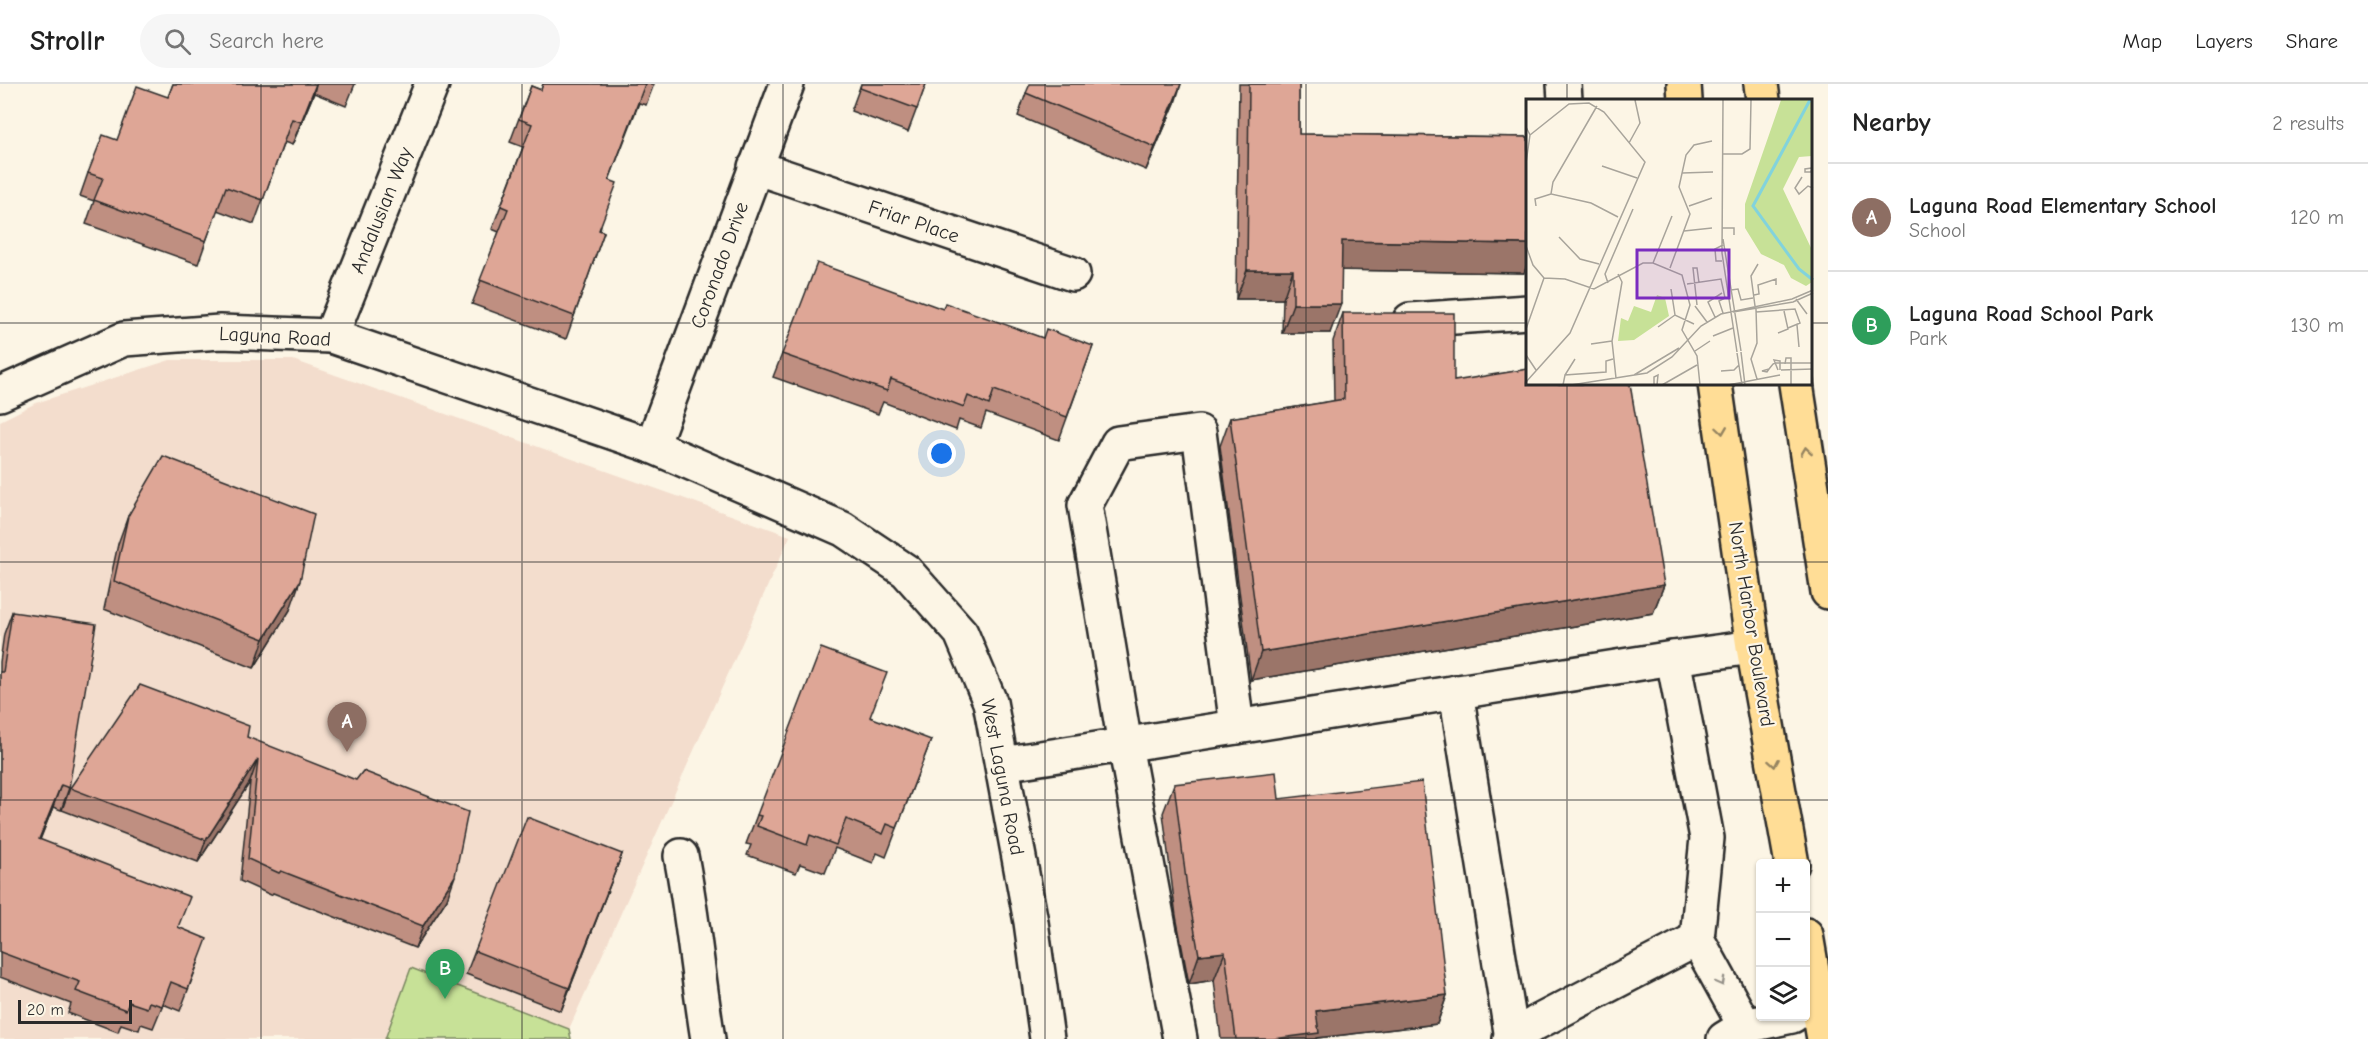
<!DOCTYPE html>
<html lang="en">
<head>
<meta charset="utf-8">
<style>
  body { margin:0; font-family:"Comic Neue",sans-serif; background:#f6f6f6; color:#222 }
  .controls { position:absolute; right:18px; bottom:18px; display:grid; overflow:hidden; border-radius:6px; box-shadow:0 2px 4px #0004 }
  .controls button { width:54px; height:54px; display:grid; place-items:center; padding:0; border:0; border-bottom:2px solid #e0e0e0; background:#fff; color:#222; font:30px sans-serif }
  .scale { position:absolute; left:18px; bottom:15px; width:114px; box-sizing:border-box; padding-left:6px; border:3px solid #2b2b2b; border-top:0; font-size:16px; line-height:21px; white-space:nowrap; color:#2b2b2b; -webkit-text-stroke:4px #fcf5e5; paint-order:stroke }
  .you { position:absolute; left:942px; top:370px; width:21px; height:21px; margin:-15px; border:4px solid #fff; border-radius:50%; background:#1a73e8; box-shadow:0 0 0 9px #1a73e833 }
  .badge { display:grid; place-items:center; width:39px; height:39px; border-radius:50%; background:#1f6fb2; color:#fff; font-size:20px; font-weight:700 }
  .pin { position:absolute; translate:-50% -50px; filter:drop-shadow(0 2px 3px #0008) }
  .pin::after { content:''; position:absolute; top:32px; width:21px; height:18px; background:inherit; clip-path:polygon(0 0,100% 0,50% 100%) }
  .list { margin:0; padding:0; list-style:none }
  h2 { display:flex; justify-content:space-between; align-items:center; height:78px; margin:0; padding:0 24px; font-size:26px }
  h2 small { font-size:20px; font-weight:400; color:#767676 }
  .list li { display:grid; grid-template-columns:39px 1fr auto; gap:18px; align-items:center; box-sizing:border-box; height:108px; padding:0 24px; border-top:2px solid #e0e0e0 }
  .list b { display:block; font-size:22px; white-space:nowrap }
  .list p { margin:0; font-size:20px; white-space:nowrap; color:#767676 }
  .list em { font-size:20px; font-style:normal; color:#767676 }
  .icon { flex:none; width:33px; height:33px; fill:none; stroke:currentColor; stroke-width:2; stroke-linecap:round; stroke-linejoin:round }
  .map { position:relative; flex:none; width:1828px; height:955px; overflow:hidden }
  header { display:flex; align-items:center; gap:36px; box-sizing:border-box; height:84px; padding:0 30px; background:#fff; border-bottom:2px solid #e0e0e0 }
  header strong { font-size:28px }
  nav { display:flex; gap:33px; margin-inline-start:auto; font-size:21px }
  .search { width:420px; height:54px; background:#f6f6f6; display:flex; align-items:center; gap:15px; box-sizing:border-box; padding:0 21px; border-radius:33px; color:#767676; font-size:22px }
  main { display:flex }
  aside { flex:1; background:#fff }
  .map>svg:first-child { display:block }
  .built { fill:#f3ddcd }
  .green { fill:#c7e197; stroke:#798661; stroke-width:1.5 }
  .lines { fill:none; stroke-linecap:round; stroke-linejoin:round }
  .minor-casing { stroke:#2b2b2b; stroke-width:38 }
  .major-casing { stroke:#2b2b2b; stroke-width:38 }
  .minor { stroke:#fcf5e5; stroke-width:33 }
  .major { stroke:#ffdd96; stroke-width:33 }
  .wall { fill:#bf8f81; stroke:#2b2b2b; stroke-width:1.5 }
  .shaded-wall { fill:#9b7469; stroke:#2b2b2b; stroke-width:1.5 }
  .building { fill:#dea696; stroke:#2b2b2b; stroke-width:1.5 }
  .oneway { stroke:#958460 }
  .oneway2 { stroke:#949088 }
  .grid { fill:none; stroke:#2b2b2b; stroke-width:1.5; stroke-opacity:0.55 }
  .labels { text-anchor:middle; stroke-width:4.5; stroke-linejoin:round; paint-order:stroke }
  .street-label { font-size:20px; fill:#2b2b2b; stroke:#fcf5e5 }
  .inset-river { fill:none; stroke:#82d3dc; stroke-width:3 }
  .inset-road { fill:none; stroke:#a8a49b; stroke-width:1.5 }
  .view { fill:#7b2cbf; fill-opacity:0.15; stroke:#7b2cbf; stroke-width:3 }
  .inset-edge { fill:none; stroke:#2b2b2b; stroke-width:3 }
</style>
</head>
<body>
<header>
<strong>Strollr</strong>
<div class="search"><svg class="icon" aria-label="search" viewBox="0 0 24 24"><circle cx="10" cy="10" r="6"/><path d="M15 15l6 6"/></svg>Search here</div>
<nav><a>Map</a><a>Layers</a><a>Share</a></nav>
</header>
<main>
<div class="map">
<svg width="1828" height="955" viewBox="0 0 1828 955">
  <rect width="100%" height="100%" fill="#fcf5e5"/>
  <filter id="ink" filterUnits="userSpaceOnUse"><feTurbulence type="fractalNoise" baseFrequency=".0167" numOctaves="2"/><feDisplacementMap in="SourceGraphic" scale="12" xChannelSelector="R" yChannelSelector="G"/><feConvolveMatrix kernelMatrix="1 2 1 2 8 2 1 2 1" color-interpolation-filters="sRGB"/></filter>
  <g filter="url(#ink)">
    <path class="built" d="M 170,276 L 293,276 L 790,452 L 569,945 L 411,885 L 385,955 L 0,955 L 0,337 L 36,319 Z"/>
    <path class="green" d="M 411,884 L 569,945 L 571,955 L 385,955 Z"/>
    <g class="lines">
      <defs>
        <g id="minor">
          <path d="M 1564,0 L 1565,16"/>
          <path d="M 755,83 L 1073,190"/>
          <path d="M 1410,236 L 1528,228"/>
          <path d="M 331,252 L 432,0"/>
          <path d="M 0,310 L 124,255 L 220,248 L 331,252 L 652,362 L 843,445 L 906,487 L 961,549 L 990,618 L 1031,838 L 1047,955"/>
          <path d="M 652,362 L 787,0"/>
          <path d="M 1673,574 L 1753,563"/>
          <path d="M 1456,608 L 1512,954"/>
          <path d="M 1002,680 L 1673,574 L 1707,754 L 1697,855 L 1745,942"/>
          <path d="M 681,772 C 693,833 698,894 708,955"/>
          <path d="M 1180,955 L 1125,661 L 1085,421 L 1118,359 L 1199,348 L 1237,643"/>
          <path d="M 1510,955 L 1536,939 L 1697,855"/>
          <path d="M 1724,955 L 1745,942 L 1792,932"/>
        </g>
        <g id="major">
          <path d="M 1684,0 L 1685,16"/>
          <path d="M 1761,0 L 1763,16"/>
          <path d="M 1715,300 L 1753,563 L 1792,780"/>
          <path d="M 1796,300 L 1828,508"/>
          <path d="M 1806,851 L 1824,955"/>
        </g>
      </defs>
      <use href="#minor" class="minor-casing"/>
      <use href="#major" class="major-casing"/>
      <use href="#minor" class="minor"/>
      <use href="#major" class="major"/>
    </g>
    <g class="wall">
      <path d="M 173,0 L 355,0 L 346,22 L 314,9 L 292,61 L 284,58 L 254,140 L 217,126 L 198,180 L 86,140 L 94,117 L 80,112 L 88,89 L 117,56 L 168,13 Z"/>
      <path d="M 543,0 L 654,0 L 646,21 L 639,19 L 609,96 L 600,146 L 604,148 L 566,255 L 472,220 L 499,148 L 492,145 L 523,63 L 510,58 L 531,2 L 541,6 Z"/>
      <path d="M 861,0 L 926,0 L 908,48 L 851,27 Z"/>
      <path d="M 1239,0 L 1299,0 L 1299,50 L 1528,53 L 1528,178 L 1524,189 L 1341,186 L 1330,249 L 1282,249 L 1283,215 L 1236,215 Z"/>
      <path d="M 1026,9 L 1175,19 L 1146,86 L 1018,32 Z"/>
      <path d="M 943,225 L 1042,254 L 1093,262 L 1059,356 L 986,329 L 981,344 L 959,336 L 956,346 L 883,318 L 878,330 L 773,293 L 782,270 Z"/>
      <path d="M 1343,229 L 1454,297 L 1664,501 L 1653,529 L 1251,596 L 1220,362 L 1230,334 L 1334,317 L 1333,257 Z"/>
      <path d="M 128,432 L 290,526 L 254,584 L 104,525 L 118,460 Z"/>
      <path d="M 12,528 L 69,704 L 61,726 L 53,723 L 40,756 L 179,844 L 199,877 L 180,927 L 163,920 L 153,944 L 141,940 L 139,946 L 121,940 L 118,948 L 68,929 L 71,920 L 0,893 L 0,578 L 4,550 Z"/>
      <path d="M 247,653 L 447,815 L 415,864 L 273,809 L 271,811 L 240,797 L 250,698 L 198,778 L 62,726 L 70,704 Z"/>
      <path d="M 931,656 L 886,773 L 877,769 L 873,779 L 835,764 L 825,789 L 800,780 L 796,789 L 747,771 L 751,761 L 746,760 L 757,731 Z"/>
      <path d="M 1174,700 L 1279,715 L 1447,911 L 1437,940 L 1317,954 L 1316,955 L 1221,955 L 1214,896 L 1189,900 L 1176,832 L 1163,729 Z"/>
      <path d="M 622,770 L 561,927 L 466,890 L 475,867 Z"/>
    </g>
    <g class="shaded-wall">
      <path d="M 316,0 L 314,9 L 292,61 L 301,38 Z"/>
      <path d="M 1181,0 L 1175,19 L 1146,86 L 1155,63 Z"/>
      <path d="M 1342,157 L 1528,160 L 1528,178 L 1524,189 L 1331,186 Z"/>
      <path d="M 1247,186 L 1293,186 L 1283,215 L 1236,215 Z"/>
      <path d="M 1293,220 L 1341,220 L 1330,249 L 1282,249 Z"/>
      <path d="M 300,497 L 290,526 L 254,584 L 264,555 Z"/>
      <path d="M 1664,501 L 1653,529 L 1251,596 L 1261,568 Z"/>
      <path d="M 258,675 L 250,698 L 198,778 L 206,756 Z"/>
      <path d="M 61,701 L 53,723 L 31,777 L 39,755 Z"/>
      <path d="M 622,770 L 613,793 L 561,927 L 569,904 Z"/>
      <path d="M 455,792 L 447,815 L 415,864 L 423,842 Z"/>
      <path d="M 1225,868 L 1214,896 L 1189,900 L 1199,871 Z"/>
      <path d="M 1447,911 L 1437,940 L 1317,954 L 1316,955 L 1273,955 L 1316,927 Z"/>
    </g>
    <g class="building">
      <path d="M 173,0 L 316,0 L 301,38 L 292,35 L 263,116 L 226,103 L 206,157 L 94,116 L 103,94 L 88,89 L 103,51 L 117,56 L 137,2 L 168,13 Z"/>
      <path d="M 543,0 L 645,0 L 609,96 L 617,99 L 599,146 L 604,148 L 574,232 L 480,196 L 508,125 L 501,122 L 532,40 L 519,35 L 531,2 L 541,6 Z"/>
      <path d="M 861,0 L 926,0 L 917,25 L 860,4 Z"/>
      <path d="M 1030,0 L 1181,0 L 1155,63 L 1026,9 Z"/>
      <path d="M 1249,0 L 1299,0 L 1299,50 L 1528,53 L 1528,160 L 1342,157 L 1341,220 L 1293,220 L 1293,186 L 1247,186 Z"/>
      <path d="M 817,179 L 943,225 L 945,219 L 1043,254 L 1046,245 L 1093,262 L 1067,333 L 994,306 L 989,321 L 968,312 L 964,323 L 891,295 L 887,307 L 782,270 Z"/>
      <path d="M 1343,229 L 1454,229 L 1454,297 L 1528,285 L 1528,300 L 1630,300 L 1664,501 L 1261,568 L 1230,334 L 1344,315 Z"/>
      <path d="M 163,372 L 314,430 L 300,497 L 264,555 L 114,497 L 128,432 Z"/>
      <path d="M 12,528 L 96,540 L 69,704 L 61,701 L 39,755 L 190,813 L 178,843 L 207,855 L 188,905 L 171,898 L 162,922 L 149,918 L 147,924 L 129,918 L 126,926 L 76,907 L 80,898 L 0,868 L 0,588 L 3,588 Z"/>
      <path d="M 821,564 L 887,589 L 870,633 L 931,656 L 897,744 L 887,740 L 883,750 L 846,735 L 836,761 L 810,751 L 807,761 L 757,742 L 761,732 L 757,731 Z"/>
      <path d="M 140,601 L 249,642 L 247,653 L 356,696 L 363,687 L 468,728 L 455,792 L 423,842 L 281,787 L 279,789 L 248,775 L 258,675 L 206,756 L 70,704 Z"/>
      <path d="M 1276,688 L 1279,715 L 1422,698 L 1447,911 L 1316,927 L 1319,949 L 1273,955 L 1236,955 L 1225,868 L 1199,871 L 1187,804 L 1174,700 Z"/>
      <path d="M 527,733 L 622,770 L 569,904 L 475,867 Z"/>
    </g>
    <defs><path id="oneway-chevron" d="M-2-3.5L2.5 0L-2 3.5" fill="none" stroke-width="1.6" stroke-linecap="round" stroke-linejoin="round" transform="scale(1.5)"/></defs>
    <g class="oneway">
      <use href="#oneway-chevron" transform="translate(1722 346) rotate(82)"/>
      <use href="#oneway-chevron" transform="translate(1806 367) rotate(-98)"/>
      <use href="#oneway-chevron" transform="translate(1774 679) rotate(80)"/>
    </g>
    <use class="oneway2" href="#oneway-chevron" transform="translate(1721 898) rotate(61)"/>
  </g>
  <path class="grid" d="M 261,0 L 261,955M 522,0 L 522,955M 783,0 L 783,955M 1045,0 L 1045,955M 1306,0 L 1306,955M 1567,0 L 1567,16M 0,239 L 1528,239M 1812,239 L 1828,239M 1567,300 L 1567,955M 0,478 L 1828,478M 0,716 L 1828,716"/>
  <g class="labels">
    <g class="street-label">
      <text transform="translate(381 126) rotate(-68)" y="7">Andalusian Way</text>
      <text transform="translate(914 137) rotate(19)" y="7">Friar Place</text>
      <text transform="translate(719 181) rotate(-70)" y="7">Coronado Drive</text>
      <text transform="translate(275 252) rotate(3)" y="7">Laguna Road</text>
      <text transform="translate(1752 540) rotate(81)" y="7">North Harbor Boulevard</text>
      <text transform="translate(1003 693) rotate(79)" y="7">West Laguna Road</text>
    </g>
  </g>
  <g transform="translate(1526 15)">
    <rect width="286" height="286" fill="#fcf5e5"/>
    <path d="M 255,1 L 286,1 L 286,57 L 273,58 L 257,90 L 286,151 L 286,183 L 280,187 L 265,179 L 258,166 L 235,155 L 219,129 L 219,105 ZM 131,196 L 139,199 L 143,217 L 108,241 L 92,242 L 95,219 L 102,222 L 108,207 L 125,213 Z" fill="#c7e197"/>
    <path class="inset-river" d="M 284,1 L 227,107 L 273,170 L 287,181"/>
    <path class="inset-road" d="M 197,1 L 196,154 L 211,253M 71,7 L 27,83 L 25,95 L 65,104 L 92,118M 0,28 L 4,36 L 0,64M 103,44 L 114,24 L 109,1M 197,55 L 216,55 L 224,50 L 225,1M 76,67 L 111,79M 286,69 L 285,73 L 279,73 L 279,70 ZM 156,74 L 187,73M 276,78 L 269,89 L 273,95 L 282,87 L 287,89M 10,107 L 9,100 L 25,95M 163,107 L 186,99M 196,129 L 208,129 L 208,136M 158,132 L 186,129M 33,138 L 54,160 L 73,165M 197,140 L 215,252M 0,147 L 7,166 L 18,179 L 39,180 L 68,190 L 117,164 L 127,164 L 156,176 L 164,206 L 156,231 L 171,257 L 174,286M 196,162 L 190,162 L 189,150 L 197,146M 127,164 L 146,117M 144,169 L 164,115 L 153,88 L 160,56 L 168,46 L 186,42M 82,184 L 79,175 L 107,110M 161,185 L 195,180 L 199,199M 145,190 L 149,216M 205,191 L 212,190 L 215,201 L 227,199M 228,196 L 233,195 L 232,186 L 250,180 L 250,186M 270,200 L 281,215M 171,206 L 167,169 L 171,169 L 173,184M 169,207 L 181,223M 229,207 L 225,177 L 232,165M 230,210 L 231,244 L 225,260 L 231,280M 207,213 L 267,203 L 287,194M 230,213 L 269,210 L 274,224 L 262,229M 197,214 L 193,202 L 199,199M 189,218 L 182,203 L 196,194M 271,226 L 273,248M 132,228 L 149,216 L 168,225M 0,230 L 18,179M 252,234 L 262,230 L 258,212M 187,237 L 207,229M 65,245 L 86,242M 169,252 L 184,242M 215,253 L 219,286M 211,254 L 216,286M 0,256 L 10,271M 259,265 L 260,259 L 265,259 L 265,286M 243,270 L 236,272 L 241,273 L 243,270 L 247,265 L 249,264 L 287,264M 252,271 L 248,261 L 254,262 L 254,271M 255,271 L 287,270M 195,272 L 208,271 L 213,266M 39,276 L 49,260M 108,276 L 153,249M 90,279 L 86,242 L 96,183 L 92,175M 0,283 L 44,234 L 119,63 L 78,13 L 63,4 L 43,5 L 4,36M 37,286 L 39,276 L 80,273 L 80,262 L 87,260M 45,286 L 121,274 L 146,258 L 175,227 L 195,215 L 266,200 L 287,191M 128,286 L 128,278 L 132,276 L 131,286M 136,286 L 171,266M 202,286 L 254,276"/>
    <path class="view" d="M 111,151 L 203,151 L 203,199 L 111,199 Z"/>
    <rect width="286" height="286" class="inset-edge"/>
  </g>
</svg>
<div class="controls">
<button>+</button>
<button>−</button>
<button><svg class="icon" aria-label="layers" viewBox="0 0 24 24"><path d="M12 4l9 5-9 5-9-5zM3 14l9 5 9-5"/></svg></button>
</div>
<div class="scale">20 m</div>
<div class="you"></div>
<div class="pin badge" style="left:347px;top:668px;background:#8d6e63">A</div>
<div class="pin badge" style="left:445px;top:915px;background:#2e9e5b">B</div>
</div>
<aside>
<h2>Nearby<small>2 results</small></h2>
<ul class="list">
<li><span class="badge" style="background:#8d6e63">A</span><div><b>Laguna Road Elementary School</b><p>School</p></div><em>120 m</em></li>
<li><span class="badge" style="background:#2e9e5b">B</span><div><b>Laguna Road School Park</b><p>Park</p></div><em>130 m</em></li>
</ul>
</aside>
</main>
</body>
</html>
